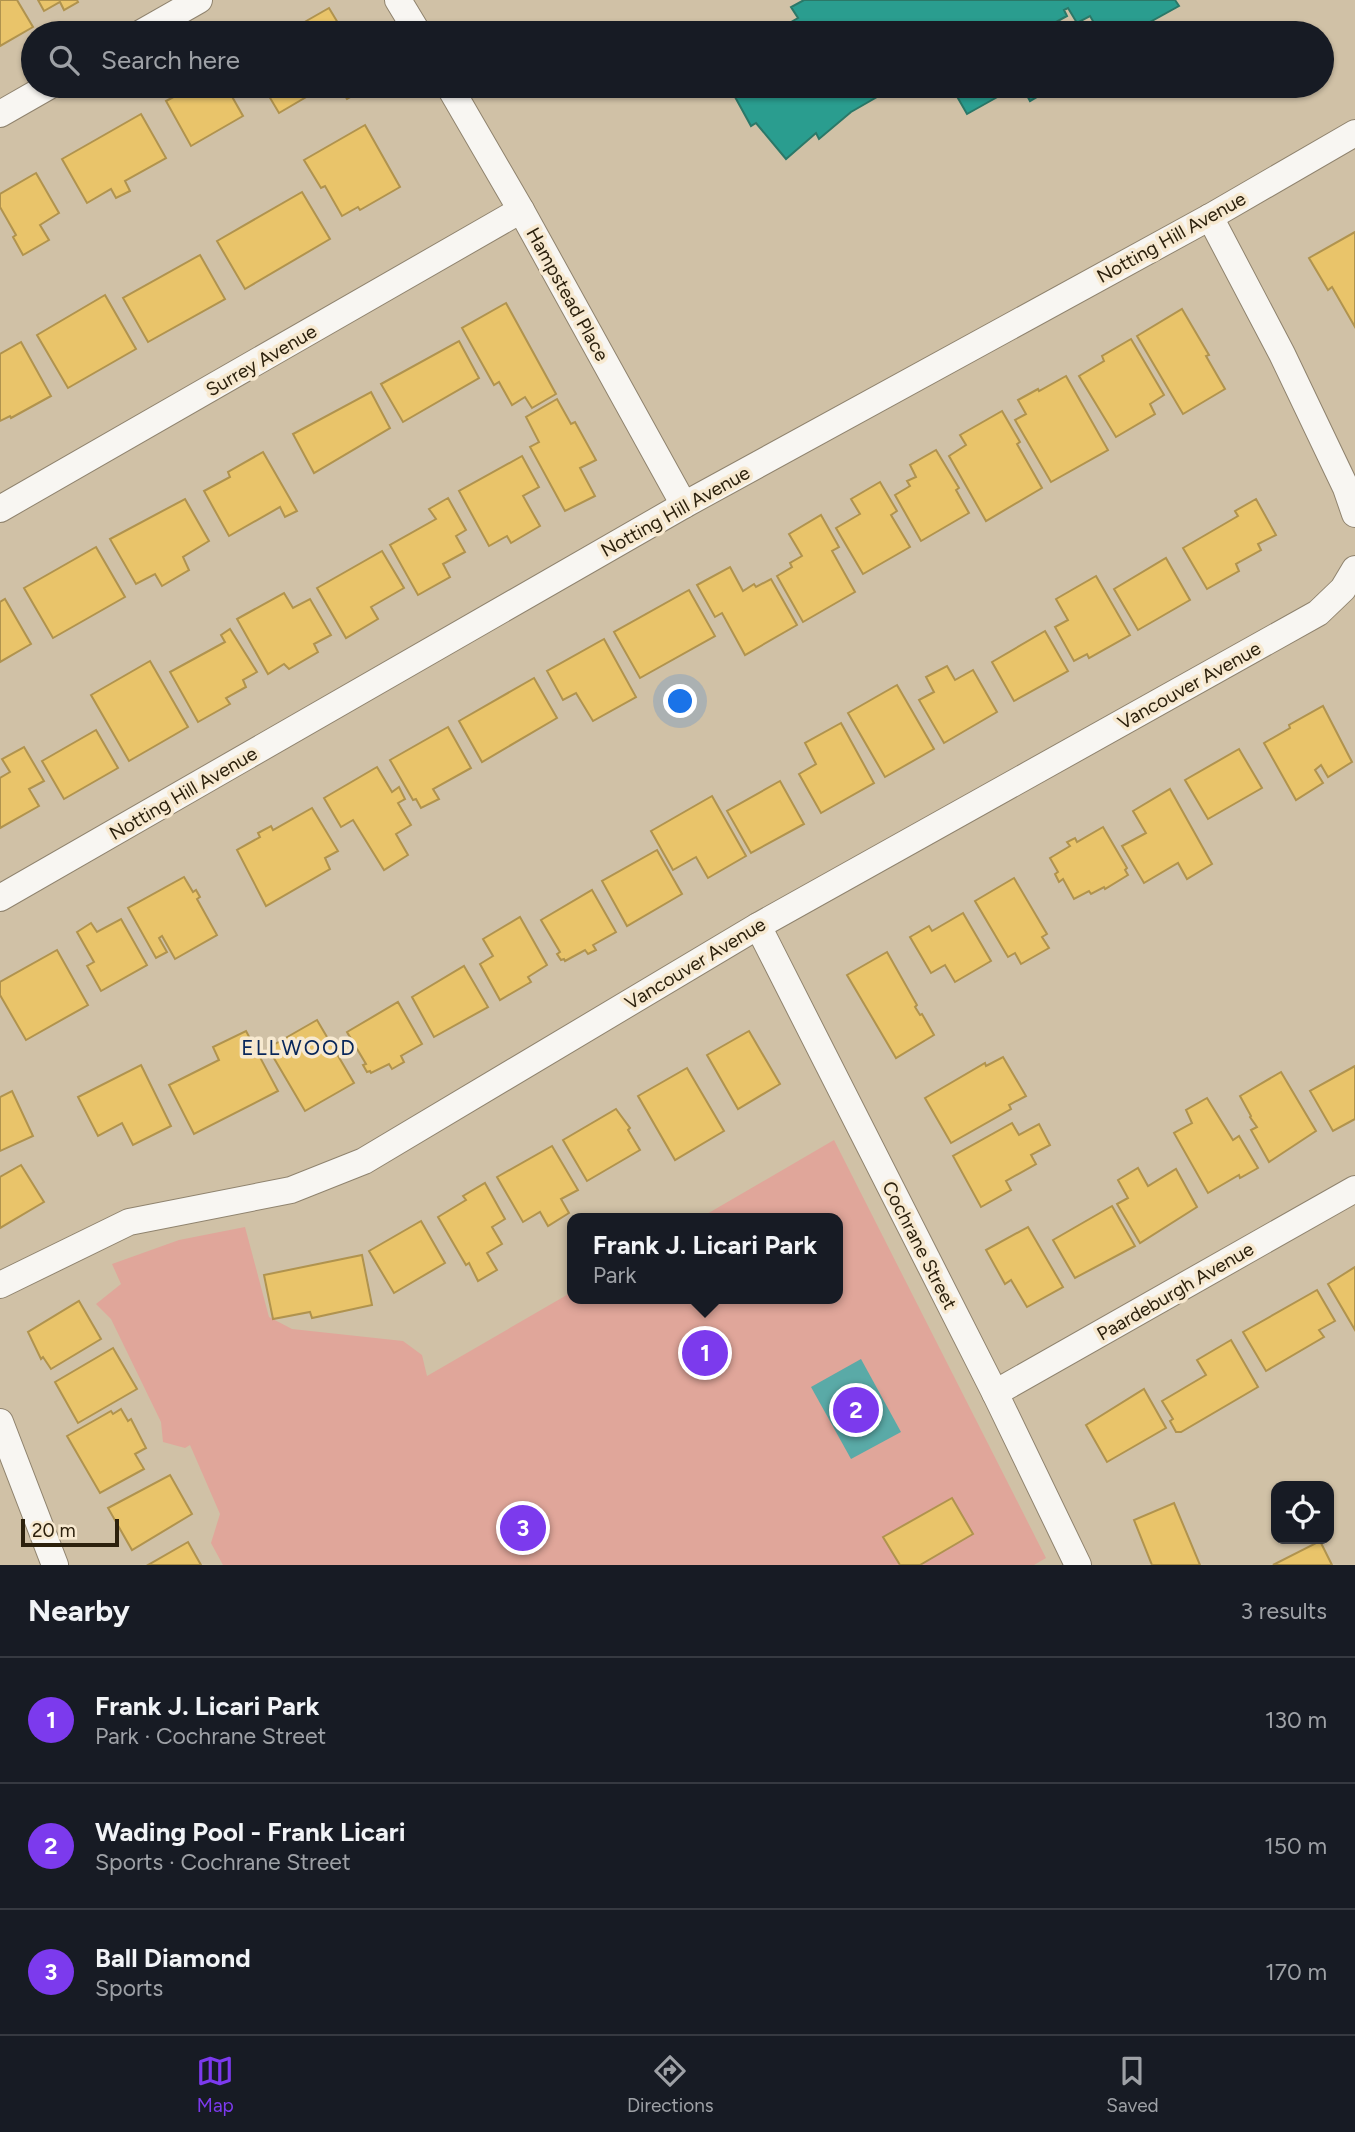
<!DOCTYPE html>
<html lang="en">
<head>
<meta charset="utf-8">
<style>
  body { margin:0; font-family:Figtree,sans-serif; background:#242831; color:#f1f3f6 }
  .controls { position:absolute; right:21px; bottom:21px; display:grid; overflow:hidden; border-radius:14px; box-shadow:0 2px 5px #0004 }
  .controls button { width:63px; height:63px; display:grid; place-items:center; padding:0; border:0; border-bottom:2px solid #363941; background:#171b24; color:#f1f3f6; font:35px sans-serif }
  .scale { position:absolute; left:21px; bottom:18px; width:98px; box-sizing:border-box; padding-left:7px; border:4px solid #2c210d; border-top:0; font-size:19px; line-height:24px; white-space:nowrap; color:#2c210d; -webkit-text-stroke:5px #f7e9d0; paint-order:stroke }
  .you { position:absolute; left:681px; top:702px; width:24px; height:24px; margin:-18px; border:5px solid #fff; border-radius:50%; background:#1a73e8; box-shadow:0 0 0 10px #1a73e833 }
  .badge { display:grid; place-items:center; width:46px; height:46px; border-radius:50%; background:#7c3aed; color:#fff; font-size:23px; font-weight:700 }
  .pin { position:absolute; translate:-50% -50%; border:4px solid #fff; box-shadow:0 2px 7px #0006 }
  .popup { position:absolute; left:567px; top:1213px; width:276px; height:91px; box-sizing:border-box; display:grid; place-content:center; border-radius:14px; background:#171b24; filter:drop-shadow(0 2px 5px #0005); font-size:23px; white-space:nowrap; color:#9ea1a6 }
  .popup b { font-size:26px; color:#f1f3f6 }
  .popup::after { content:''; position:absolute; left:50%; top:100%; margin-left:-14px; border:14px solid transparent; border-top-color:#171b24 }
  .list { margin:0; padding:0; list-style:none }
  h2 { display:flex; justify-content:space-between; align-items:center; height:91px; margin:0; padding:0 28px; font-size:30px }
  h2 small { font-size:23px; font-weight:400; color:#9ea1a6 }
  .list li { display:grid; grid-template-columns:46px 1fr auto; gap:21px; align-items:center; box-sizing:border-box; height:126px; padding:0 28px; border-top:2px solid #363941 }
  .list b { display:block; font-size:26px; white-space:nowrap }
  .list p { margin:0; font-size:23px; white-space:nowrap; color:#9ea1a6 }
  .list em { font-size:23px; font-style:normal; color:#9ea1a6 }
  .icon { flex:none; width:38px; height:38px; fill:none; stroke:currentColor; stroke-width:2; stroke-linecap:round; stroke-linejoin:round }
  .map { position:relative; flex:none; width:1355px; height:1565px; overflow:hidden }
  .search { position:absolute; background:#171b24; box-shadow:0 2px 5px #0004; left:21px; right:21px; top:21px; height:77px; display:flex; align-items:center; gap:18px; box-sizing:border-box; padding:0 24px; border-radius:38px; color:#9ea1a6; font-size:26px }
  .sheet { height:469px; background:#171b24 }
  nav { display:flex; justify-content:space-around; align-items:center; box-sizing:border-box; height:98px; border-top:2px solid #363941; background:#171b24; font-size:19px; color:#9ea1a6 }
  nav a { display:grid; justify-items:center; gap:4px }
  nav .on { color:#7c3aed }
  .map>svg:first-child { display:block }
  .green { fill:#e0a69a }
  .water { fill:#5aaaa7 }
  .homes { fill:#e9c46a; stroke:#b0934e; stroke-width:2 }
  .schools { fill:#2a9d8f; stroke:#2b7868; stroke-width:2 }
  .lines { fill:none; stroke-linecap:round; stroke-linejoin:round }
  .minor-casing { stroke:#8f836e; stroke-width:28 }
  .minor { stroke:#f8f6f2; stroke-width:26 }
  .labels { text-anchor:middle; stroke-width:7; stroke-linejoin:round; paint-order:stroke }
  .street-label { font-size:19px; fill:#2c210d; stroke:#f7e9d0 }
  .neighbourhood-label { font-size:21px; letter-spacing:2px; fill:#07265a; stroke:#f7e9d0 }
</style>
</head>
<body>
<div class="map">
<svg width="1355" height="1565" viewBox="0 0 1355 1565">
  <rect width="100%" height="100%" fill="#d0c1a6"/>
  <path class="green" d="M 834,1140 L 1046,1558 L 1034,1565 L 223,1565 L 211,1543 L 220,1514 L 190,1445 L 185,1448 L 163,1442 L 161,1422 L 111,1319 L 96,1304 L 121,1284 L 112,1264 L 179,1240 L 245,1227 L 269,1317 L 292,1329 L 403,1341 L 422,1355 L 427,1376 L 572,1292 L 572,1299 L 838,1299 L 838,1218 L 700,1218 Z"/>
  <path class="water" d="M 861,1359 L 901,1432 L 851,1459 L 811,1387 Z"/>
  <g class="homes">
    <path d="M 0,0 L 17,0 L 33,27 L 0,46 Z"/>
    <path d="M 38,0 L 77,0 L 78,2 L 64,10 L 60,2 L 44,11 Z"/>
    <path d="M 329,8 L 344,33 L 297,33 L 294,28 Z"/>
    <path d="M 208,86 L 226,86 L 243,116 L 191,146 L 166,101 L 192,87 L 196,93 Z"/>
    <path d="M 263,86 L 316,86 L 318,90 L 279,113 Z"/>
    <path d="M 339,86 L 370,86 L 347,99 Z"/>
    <path d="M 141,114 L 166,158 L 125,181 L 130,191 L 116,198 L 111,189 L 87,203 L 62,159 Z"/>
    <path d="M 365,125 L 400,187 L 360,210 L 358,207 L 342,216 L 325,186 L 321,188 L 304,160 Z"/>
    <path d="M 36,173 L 59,213 L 40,225 L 49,240 L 23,255 L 13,237 L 16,235 L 0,207 L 0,194 Z"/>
    <path d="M 302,192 L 330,239 L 245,289 L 217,241 Z"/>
    <path d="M 1355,232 L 1355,327 L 1332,287 L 1328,290 L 1309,258 Z"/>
    <path d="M 200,255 L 225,299 L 148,342 L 123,298 Z"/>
    <path d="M 105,295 L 136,349 L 68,388 L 37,335 Z"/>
    <path d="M 506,303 L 556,394 L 532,408 L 525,397 L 512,405 L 499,382 L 494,385 L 462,328 Z"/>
    <path d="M 1182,309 L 1209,355 L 1206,356 L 1225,389 L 1183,414 L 1137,336 Z"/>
    <path d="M 1131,339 L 1164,395 L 1150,404 L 1155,414 L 1116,437 L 1079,376 L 1104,361 L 1102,356 Z"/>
    <path d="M 459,341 L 479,378 L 403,422 L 381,384 Z"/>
    <path d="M 21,342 L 51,396 L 11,418 L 10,416 L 0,421 L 0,354 Z"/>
    <path d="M 1066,376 L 1108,450 L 1051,482 L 1015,420 L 1026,414 L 1018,400 L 1038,389 L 1039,391 Z"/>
    <path d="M 371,392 L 390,428 L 314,473 L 293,434 Z"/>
    <path d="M 557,399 L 571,424 L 575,422 L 596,460 L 580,468 L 595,496 L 565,511 L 530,447 L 539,442 L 526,417 Z"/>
    <path d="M 1002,411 L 1020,442 L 1017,444 L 1042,488 L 986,521 L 949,456 L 966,445 L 960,435 Z"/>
    <path d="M 936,450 L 959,488 L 956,490 L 969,513 L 921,541 L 895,495 L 910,486 L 907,481 L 916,477 L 910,465 Z"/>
    <path d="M 263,452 L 297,511 L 285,517 L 280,507 L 229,536 L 204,491 L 230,477 L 228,472 Z"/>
    <path d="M 522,456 L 539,487 L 523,496 L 540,526 L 511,543 L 507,536 L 489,546 L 459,491 Z"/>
    <path d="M 880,482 L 897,511 L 891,515 L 910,547 L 863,574 L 836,528 L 860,514 L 851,499 Z"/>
    <path d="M 448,498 L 466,530 L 456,536 L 465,552 L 443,564 L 450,577 L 418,595 L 390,545 L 436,519 L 429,509 Z"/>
    <path d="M 185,499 L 209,541 L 183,557 L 189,570 L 162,586 L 155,574 L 136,584 L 110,539 Z"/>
    <path d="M 1256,499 L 1276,535 L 1258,544 L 1261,550 L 1236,564 L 1239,571 L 1207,589 L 1183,548 L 1238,516 L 1235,511 Z"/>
    <path d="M 821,515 L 839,547 L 832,551 L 855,592 L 803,622 L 777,576 L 792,567 L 790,563 L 802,556 L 789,534 Z"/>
    <path d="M 96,547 L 125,597 L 53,638 L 24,588 Z"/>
    <path d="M 382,551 L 404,588 L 371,607 L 378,619 L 346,638 L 317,588 Z"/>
    <path d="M 1166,558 L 1190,600 L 1138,630 L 1114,589 Z"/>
    <path d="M 730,567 L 743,591 L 754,584 L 756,587 L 771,579 L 797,625 L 745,655 L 722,613 L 715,617 L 697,585 Z"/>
    <path d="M 1096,576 L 1130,635 L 1089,658 L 1087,654 L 1074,661 L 1055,627 L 1068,620 L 1056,599 Z"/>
    <path d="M 689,590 L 715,636 L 640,678 L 614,632 Z"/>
    <path d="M 284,593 L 293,608 L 310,599 L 331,635 L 314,644 L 318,652 L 289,669 L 284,664 L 268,674 L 237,619 Z"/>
    <path d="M 5,599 L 31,644 L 0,662 L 0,602 Z"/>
    <path d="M 230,629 L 257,672 L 243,680 L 246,687 L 226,698 L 230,704 L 198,722 L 170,672 L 225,642 L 221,635 Z"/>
    <path d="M 1045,631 L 1068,671 L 1014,701 L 992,662 Z"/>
    <path d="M 604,639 L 636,697 L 593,721 L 576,693 L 563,700 L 547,671 Z"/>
    <path d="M 150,661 L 188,727 L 129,761 L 91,695 Z"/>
    <path d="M 947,666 L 955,680 L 973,670 L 997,712 L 944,743 L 919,700 L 934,692 L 926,677 Z"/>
    <path d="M 534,678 L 557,718 L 482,762 L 459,721 Z"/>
    <path d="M 897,685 L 934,749 L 885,777 L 848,713 Z"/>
    <path d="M 1323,706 L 1352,762 L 1328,777 L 1321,765 L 1315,770 L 1323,783 L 1296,800 L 1264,743 L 1290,728 L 1289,725 Z"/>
    <path d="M 841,723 L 874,783 L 821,813 L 799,774 L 816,764 L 805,743 Z"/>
    <path d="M 448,727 L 471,768 L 433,789 L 439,799 L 421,808 L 416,799 L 413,800 L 390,760 Z"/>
    <path d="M 96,730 L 118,768 L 64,799 L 42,761 Z"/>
    <path d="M 24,747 L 44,781 L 29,789 L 39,806 L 0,828 L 0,778 L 10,772 L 2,759 Z"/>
    <path d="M 1239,749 L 1262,788 L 1208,819 L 1185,780 Z"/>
    <path d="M 377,767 L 392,792 L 399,787 L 405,799 L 398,803 L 411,825 L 396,834 L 408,855 L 384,870 L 353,820 L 341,827 L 324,798 Z"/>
    <path d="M 780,781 L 804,824 L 751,853 L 727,811 Z"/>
    <path d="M 1170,789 L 1212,864 L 1187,879 L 1178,863 L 1144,883 L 1122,846 L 1146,833 L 1133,811 Z"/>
    <path d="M 712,796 L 746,856 L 708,878 L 696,857 L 673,870 L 651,831 Z"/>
    <path d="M 312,808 L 338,851 L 325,858 L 330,869 L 266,906 L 237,850 L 260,837 L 258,833 L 271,826 L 273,830 Z"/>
    <path d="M 1103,827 L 1127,868 L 1125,870 L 1128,875 L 1105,889 L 1104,887 L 1091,894 L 1089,891 L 1074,899 L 1063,879 L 1059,882 L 1055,874 L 1058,872 L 1050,858 L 1070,846 L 1067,842 L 1075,838 L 1077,842 Z"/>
    <path d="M 657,850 L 682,894 L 627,926 L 602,881 Z"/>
    <path d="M 184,877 L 193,892 L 196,890 L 200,897 L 197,899 L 217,935 L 175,959 L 162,936 L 159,938 L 167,952 L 156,958 L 128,908 Z"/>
    <path d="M 1014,878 L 1047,934 L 1042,937 L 1049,948 L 1021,964 L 1015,953 L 1008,957 L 975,901 Z"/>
    <path d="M 592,890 L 616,932 L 593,945 L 596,950 L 588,954 L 585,950 L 565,961 L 564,959 L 561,960 L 557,954 L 560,952 L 541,920 Z"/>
    <path d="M 963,913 L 991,961 L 955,982 L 945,965 L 931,973 L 910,937 L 929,926 L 932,931 Z"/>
    <path d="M 520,917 L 547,965 L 528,977 L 531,982 L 500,1000 L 480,964 L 493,956 L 483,939 Z"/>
    <path d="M 121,919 L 147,965 L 101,991 L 87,966 L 94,962 L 77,932 L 91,923 L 97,932 Z"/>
    <path d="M 57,950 L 88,1005 L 26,1040 L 0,995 L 0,982 Z"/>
    <path d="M 887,952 L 917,1005 L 915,1007 L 920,1015 L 922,1014 L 934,1035 L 896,1058 L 847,975 Z"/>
    <path d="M 464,966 L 488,1007 L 434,1037 L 412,997 Z"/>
    <path d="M 398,1002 L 422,1044 L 401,1056 L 404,1062 L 392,1069 L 389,1064 L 371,1073 L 370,1071 L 367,1072 L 363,1065 L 366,1064 L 347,1032 Z"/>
    <path d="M 317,1020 L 354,1083 L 305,1111 L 268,1048 Z"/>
    <path d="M 246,1031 L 278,1091 L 194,1134 L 169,1085 L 219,1060 L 213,1047 Z"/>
    <path d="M 749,1031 L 780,1084 L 738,1109 L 707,1055 Z"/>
    <path d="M 1003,1057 L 1026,1096 L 1009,1105 L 1011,1109 L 951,1143 L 925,1098 L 985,1063 L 986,1066 Z"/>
    <path d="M 141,1065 L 171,1126 L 133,1145 L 122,1123 L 98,1136 L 78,1097 Z"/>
    <path d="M 1355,1066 L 1355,1119 L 1333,1131 L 1310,1091 Z"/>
    <path d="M 687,1068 L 724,1131 L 675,1160 L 638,1096 Z"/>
    <path d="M 1281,1072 L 1316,1131 L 1269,1162 L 1251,1130 L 1257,1127 L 1250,1117 L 1251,1116 L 1240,1096 Z"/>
    <path d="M 12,1091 L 33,1136 L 0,1151 L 0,1097 Z"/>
    <path d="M 1207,1098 L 1233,1140 L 1239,1136 L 1258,1168 L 1240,1178 L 1239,1175 L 1208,1193 L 1174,1133 L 1192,1123 L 1186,1110 Z"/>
    <path d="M 616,1109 L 630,1128 L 628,1130 L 640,1150 L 587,1181 L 563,1140 Z"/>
    <path d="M 1012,1123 L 1019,1135 L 1039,1124 L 1050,1145 L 1031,1155 L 1036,1164 L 1006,1181 L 1011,1190 L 981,1207 L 953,1156 Z"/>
    <path d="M 552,1146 L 578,1190 L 561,1199 L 569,1213 L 548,1226 L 540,1212 L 523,1222 L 497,1177 Z"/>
    <path d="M 21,1165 L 44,1202 L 0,1228 L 0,1177 Z"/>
    <path d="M 1138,1168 L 1148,1186 L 1176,1169 L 1197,1207 L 1140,1243 L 1117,1204 L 1128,1198 L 1118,1180 Z"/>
    <path d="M 485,1183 L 505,1219 L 492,1227 L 502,1244 L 487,1253 L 497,1270 L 478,1281 L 469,1263 L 466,1265 L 438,1217 L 466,1200 L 463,1196 Z"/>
    <path d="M 1112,1206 L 1135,1246 L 1075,1278 L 1053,1240 Z"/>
    <path d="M 421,1221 L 445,1263 L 394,1293 L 369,1251 Z"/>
    <path d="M 1028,1227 L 1063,1287 L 1027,1307 L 1011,1280 L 1005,1284 L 986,1250 Z"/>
    <path d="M 362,1255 L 372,1305 L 312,1318 L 310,1312 L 273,1319 L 264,1275 Z"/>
    <path d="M 1355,1267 L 1355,1330 L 1328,1284 Z"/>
    <path d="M 1317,1290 L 1335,1321 L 1319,1330 L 1324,1337 L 1266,1371 L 1243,1332 Z"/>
    <path d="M 79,1301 L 101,1339 L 51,1369 L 43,1357 L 41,1359 L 28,1332 Z"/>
    <path d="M 1231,1340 L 1258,1387 L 1181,1432 L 1176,1432 L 1170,1421 L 1173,1419 L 1162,1401 L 1206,1375 L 1197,1360 Z"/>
    <path d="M 113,1348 L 137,1389 L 78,1423 L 55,1382 Z"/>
    <path d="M 1144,1389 L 1166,1428 L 1107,1462 L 1086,1425 Z"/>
    <path d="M 121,1409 L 128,1421 L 131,1419 L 146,1448 L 135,1454 L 144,1469 L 100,1493 L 67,1436 L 111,1411 L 113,1414 Z"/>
    <path d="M 170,1475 L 192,1514 L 132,1550 L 108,1508 Z"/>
    <path d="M 952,1498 L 973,1534 L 920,1565 L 900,1565 L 883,1537 Z"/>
    <path d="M 1174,1503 L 1200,1565 L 1152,1565 L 1134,1520 Z"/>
    <path d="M 1320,1541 L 1332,1565 L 1273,1565 Z"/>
    <path d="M 188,1542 L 201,1565 L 148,1565 Z"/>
  </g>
  <g class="schools">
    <path d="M 804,0 L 1175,0 L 1179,6 L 1143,26 L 1146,32 L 1143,33 L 1100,33 L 1090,16 L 1077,23 L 1068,8 L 1064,10 L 1067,16 L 1047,27 L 1044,23 L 1040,25 L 1045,33 L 763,33 L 782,23 L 784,26 L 798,18 L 791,7 Z"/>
    <path d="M 729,86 L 896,86 L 851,112 L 819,139 L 816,133 L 786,159 L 756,123 L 751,126 Z"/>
    <path d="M 951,86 L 1017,86 L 967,114 Z"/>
    <path d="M 1022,86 L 1051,86 L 1052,88 L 1030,101 Z"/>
  </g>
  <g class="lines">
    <defs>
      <g id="minor">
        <path d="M 398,0 L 418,33"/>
        <path d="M 141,33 L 199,0"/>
        <path d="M 449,86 L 521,210 L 684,505"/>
        <path d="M 0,114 L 49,86"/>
        <path d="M 1210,217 L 1282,354 L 1346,488 L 1355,514"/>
        <path d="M 0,509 L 521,210"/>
        <path d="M 0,898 L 684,505 L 1210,217 L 1355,133"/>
        <path d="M 758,926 L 995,1393 L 1078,1565"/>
        <path d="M 0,1285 L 129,1222 L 291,1190 L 364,1161 L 758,926 L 1318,613 L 1343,589 L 1355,569"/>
        <path d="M 995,1393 L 1355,1189"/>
        <path d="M 0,1422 L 55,1565"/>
      </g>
    </defs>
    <use href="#minor" class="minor-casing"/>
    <use href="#minor" class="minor"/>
  </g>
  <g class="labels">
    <g class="street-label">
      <text transform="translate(1171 237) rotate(-29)" y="7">Notting Hill Avenue</text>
      <text transform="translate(568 294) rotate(61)" y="7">Hampstead Place</text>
      <text transform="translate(261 360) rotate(-30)" y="7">Surrey Avenue</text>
      <text transform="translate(675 511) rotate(-29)" y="7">Notting Hill Avenue</text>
      <text transform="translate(1189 685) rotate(-29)" y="7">Vancouver Avenue</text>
      <text transform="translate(183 793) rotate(-30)" y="7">Notting Hill Avenue</text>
      <text transform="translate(695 963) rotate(-31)" y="7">Vancouver Avenue</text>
      <text transform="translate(920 1245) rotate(63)" y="7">Cochrane Street</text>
      <text transform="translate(1175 1291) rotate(-30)" y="7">Paardeburgh Avenue</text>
    </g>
    <g class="neighbourhood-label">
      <text x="299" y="1055">ELLWOOD</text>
    </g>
  </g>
</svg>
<div class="controls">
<button><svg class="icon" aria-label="locate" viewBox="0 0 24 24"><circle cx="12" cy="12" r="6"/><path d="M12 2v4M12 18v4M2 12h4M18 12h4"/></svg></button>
</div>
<div class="scale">20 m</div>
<div class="you"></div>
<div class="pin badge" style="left:705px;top:1353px">1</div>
<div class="popup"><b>Frank J. Licari Park</b>Park</div>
<div class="pin badge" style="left:856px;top:1410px">2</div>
<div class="pin badge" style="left:523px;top:1528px">3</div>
<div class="search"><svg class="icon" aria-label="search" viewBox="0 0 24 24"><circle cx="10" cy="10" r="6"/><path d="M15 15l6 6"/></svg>Search here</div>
</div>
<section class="sheet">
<h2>Nearby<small>3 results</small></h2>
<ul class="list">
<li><span class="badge">1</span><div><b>Frank J. Licari Park</b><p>Park · Cochrane Street</p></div><em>130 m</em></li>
<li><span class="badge">2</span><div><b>Wading Pool - Frank Licari</b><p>Sports · Cochrane Street</p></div><em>150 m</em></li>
<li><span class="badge">3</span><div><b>Ball Diamond</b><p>Sports</p></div><em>170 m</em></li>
</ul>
</section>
<nav>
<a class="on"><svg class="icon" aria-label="map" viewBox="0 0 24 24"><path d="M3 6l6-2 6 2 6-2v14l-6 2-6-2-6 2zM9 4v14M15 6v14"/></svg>Map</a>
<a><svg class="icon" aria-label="directions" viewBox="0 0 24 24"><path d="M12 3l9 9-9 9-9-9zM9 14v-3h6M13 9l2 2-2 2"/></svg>Directions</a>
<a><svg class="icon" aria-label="saved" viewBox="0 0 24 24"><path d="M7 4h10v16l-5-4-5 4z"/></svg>Saved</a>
</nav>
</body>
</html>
